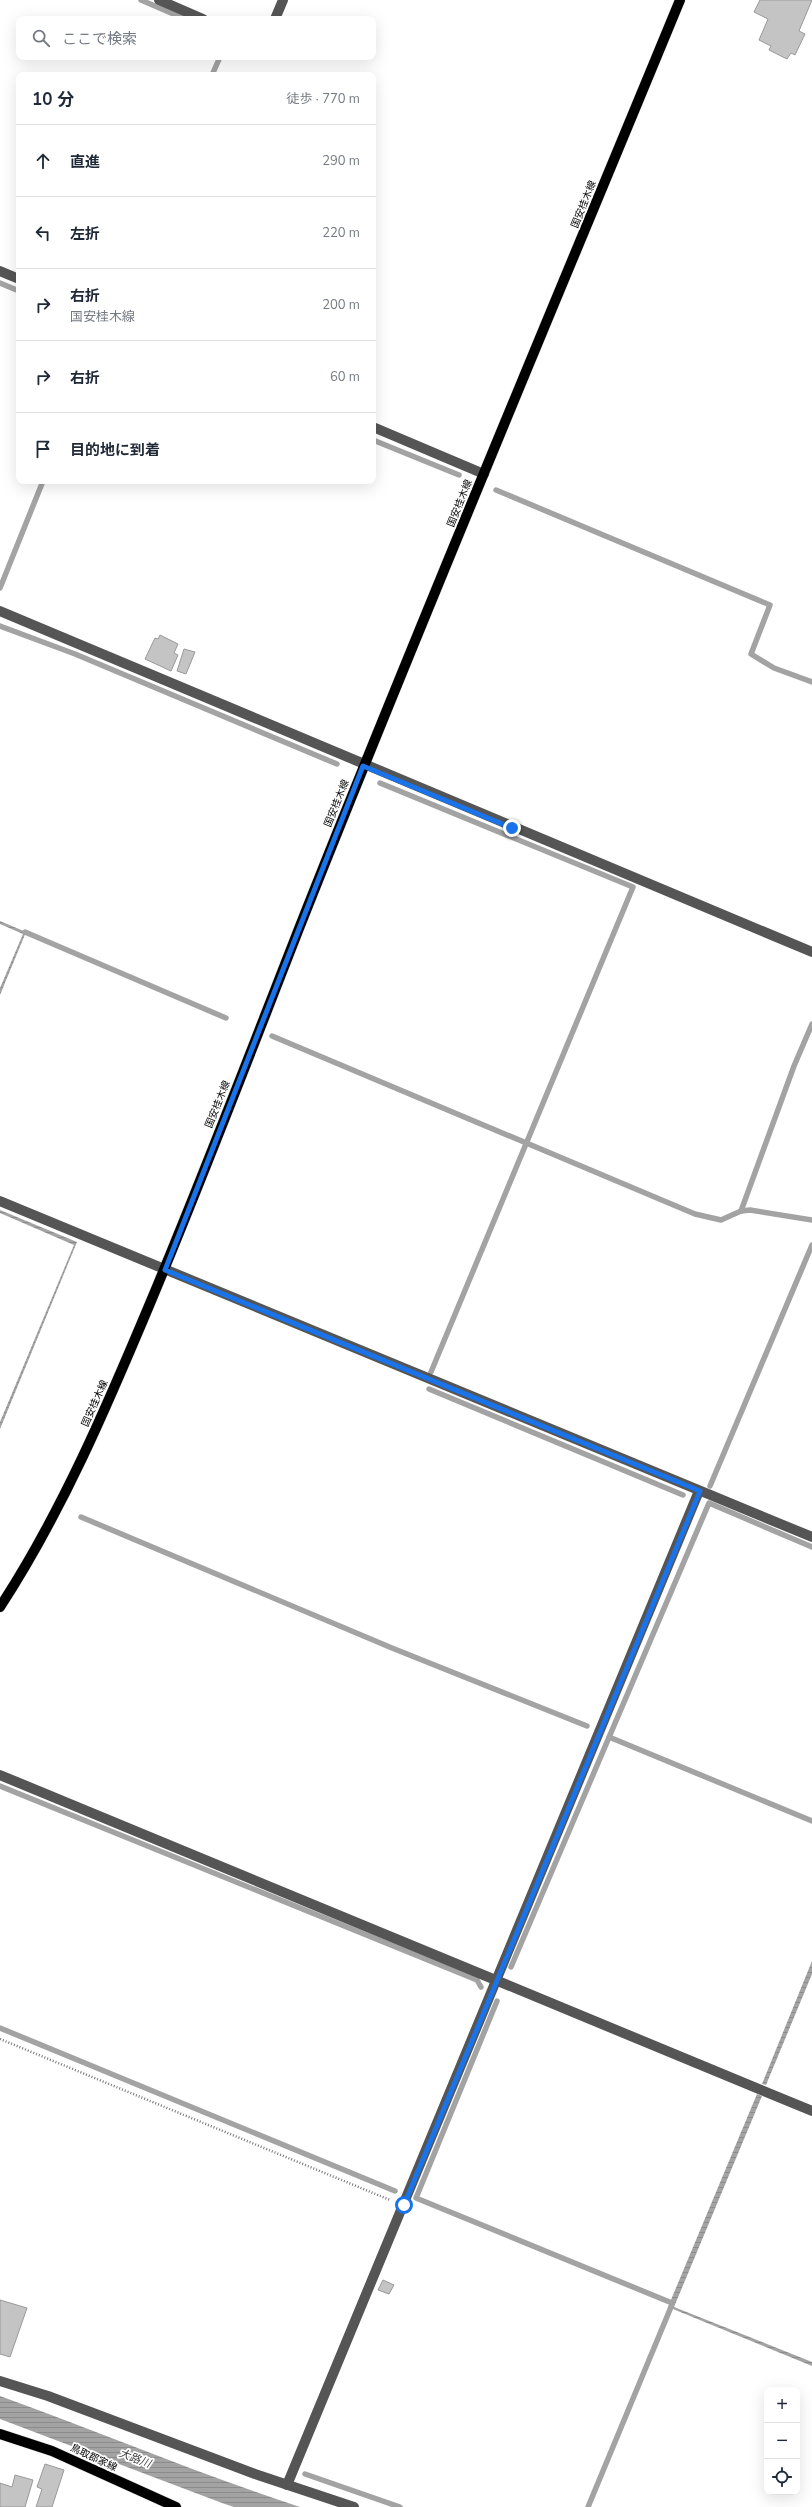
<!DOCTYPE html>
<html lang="ja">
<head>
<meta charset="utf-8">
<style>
  body { margin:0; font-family:"Nunito Sans","Noto Sans JP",sans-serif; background:#f2f2f3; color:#1f2937 }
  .controls { position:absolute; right:12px; bottom:12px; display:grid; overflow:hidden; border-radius:8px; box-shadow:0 4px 16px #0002 }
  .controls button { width:36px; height:36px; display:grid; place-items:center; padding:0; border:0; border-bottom:1px solid #e0e1e3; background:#fff; color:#1f2937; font:20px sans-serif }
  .stop { position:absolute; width:12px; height:12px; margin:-9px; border:3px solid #1a73e8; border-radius:50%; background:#fff }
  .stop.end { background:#1a73e8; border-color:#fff; box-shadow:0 1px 4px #0008 }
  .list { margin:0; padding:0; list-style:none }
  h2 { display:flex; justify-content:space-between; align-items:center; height:52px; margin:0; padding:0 16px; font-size:17px }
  h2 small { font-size:13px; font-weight:400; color:#747a83 }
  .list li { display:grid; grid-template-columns:26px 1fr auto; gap:12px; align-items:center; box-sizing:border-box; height:72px; padding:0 16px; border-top:1px solid #e0e1e3 }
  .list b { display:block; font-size:15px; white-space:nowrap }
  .list p { margin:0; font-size:13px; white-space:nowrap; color:#747a83 }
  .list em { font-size:13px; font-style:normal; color:#747a83 }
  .icon { flex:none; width:22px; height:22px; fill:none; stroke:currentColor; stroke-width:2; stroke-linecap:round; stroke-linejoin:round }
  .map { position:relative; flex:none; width:812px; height:2507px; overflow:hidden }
  .search { position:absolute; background:#fff; box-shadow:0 4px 16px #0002; left:16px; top:16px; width:360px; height:44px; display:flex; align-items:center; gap:10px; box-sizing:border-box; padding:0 14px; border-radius:8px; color:#747a83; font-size:15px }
  .panel { position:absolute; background:#fff; box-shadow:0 4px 16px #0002; left:16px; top:72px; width:360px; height:412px; border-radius:8px }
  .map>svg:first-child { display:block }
  .water { fill:url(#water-rules) }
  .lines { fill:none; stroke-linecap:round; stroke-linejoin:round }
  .stream { stroke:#a3a3a3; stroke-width:5.5 }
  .building { fill:#c4c4c4; stroke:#999 }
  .major-casing { stroke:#dbdbdb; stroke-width:11 }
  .path { stroke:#777; stroke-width:2.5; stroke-dasharray:1 2; stroke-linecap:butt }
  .minor { stroke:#555; stroke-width:10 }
  .major { stroke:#000; stroke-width:10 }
  .route { stroke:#1a73e8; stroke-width:5 }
  .labels { text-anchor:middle; stroke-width:3.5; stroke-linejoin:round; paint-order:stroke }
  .street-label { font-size:10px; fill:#000; stroke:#fff }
  .water-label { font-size:11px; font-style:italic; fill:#444; stroke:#fff }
</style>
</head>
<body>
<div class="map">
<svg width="812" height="2507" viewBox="0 0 812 2507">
  <defs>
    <pattern id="water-rules" width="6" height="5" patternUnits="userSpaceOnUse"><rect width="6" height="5" fill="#a3a3a3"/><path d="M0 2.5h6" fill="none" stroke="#8b8b8b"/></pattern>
  </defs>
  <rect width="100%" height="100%" fill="#fff"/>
  <g class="water">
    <path d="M 0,921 L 26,932 L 0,995 L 0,988 L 23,934 L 0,924 Z"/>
    <path d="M 0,1210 L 77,1242 L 0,1429 L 0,1422 L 74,1245 L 0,1213 Z"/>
    <path d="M 812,1961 L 812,1974 L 766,2085 L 762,2084 Z"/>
    <path d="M 757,2094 L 762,2096 L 674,2307 L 812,2362 L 812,2366 L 668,2307 Z"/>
    <path d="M 0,2396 C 100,2432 199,2474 300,2507 L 234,2507 L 222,2503 L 0,2419 Z"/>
  </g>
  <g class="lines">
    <g class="stream">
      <path d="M 141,0 L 185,19"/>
      <path d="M 212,75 L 220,57"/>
      <path d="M 0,283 L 19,291"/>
      <path d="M 373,440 L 459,475"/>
      <path d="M 496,490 L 770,605 L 751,654 L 774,668 L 812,682"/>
      <path d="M 0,588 L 43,481"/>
      <path d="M 0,626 L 75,654 L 337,764"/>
      <path d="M 380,783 L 633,887 L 431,1372"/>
      <path d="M 25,932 L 226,1018"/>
      <path d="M 272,1036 L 695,1214 L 721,1220 L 741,1211 L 750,1210 L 812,1220"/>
      <path d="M 741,1211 L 794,1066 L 812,1024"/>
      <path d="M 429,1389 L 683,1495"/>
      <path d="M 710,1486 L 812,1245"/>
      <path d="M 81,1517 L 392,1648 L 587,1726"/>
      <path d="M 609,1737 L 812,1821"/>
      <path d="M 0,1786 L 477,1980 L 481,1987"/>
      <path d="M 511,1967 L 709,1503 L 812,1547"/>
      <path d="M 497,2001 L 416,2198 L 672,2303"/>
      <path d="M 0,2028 L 395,2191"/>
      <path d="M 305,2474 L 400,2507"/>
      <path d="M 588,2507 L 671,2307"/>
    </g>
  </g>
  <g class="building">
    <path d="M 760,0 L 812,0 L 799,31 L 805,34 L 795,55 L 791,53 L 787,59 L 769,50 L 771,46 L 759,40 L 768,19 L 754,12 Z"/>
    <path d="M 160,635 L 178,644 L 174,653 L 178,655 L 171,671 L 145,659 L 155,638 L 158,639 Z"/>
    <path d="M 184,649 L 195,652 L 186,674 L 177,671 Z"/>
    <path d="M 383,2280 L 394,2285 L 389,2294 L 378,2290 Z"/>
    <path d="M 0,2300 L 27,2308 L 10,2357 L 0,2354 Z"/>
    <path d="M 45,2464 L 64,2470 L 52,2507 L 36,2507 L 42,2489 L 37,2487 Z"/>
    <path d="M 15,2475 L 33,2480 L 25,2507 L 0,2507 L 0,2483 L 12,2487 Z"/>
  </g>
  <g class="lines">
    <defs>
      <g id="major">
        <path d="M 0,1607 C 62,1512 107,1406 151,1301 C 203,1177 251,1051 300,926 C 423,615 553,308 680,0"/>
        <path d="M 0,2434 L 52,2451 L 176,2507"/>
      </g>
    </defs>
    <use href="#major" class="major-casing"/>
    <path class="path" d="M 0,2039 L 390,2200"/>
    <g class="minor">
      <path d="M 159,0 L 203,19"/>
      <path d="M 275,19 L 283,0"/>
      <path d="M 0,271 L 19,279"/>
      <path d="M 373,427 L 484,474"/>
      <path d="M 0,611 L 812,952"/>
      <path d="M 0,1201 L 812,1537"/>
      <path d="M 0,1775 L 812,2111"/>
      <path d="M 0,2381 L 48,2396 L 255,2474 L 354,2507"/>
      <path d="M 287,2485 L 699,1491"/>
    </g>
    <use href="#major" class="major"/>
  </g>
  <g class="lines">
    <path class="route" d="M 404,2205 L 700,1491 L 165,1270 L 363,766 L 512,828"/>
  </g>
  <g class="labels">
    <g class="street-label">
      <text transform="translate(583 204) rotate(-68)" y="4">国安桂木線</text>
      <text transform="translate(459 503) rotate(-68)" y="4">国安桂木線</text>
      <text transform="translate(336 803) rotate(-68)" y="4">国安桂木線</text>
      <text transform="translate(217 1104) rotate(-68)" y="4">国安桂木線</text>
      <text transform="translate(94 1403) rotate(-66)" y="4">国安桂木線</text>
      <text transform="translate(94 2457) rotate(25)" y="4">鳥取郡家線</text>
    </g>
    <g class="water-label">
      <text transform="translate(135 2458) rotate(20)" y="4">大路川</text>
    </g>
  </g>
</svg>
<div class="controls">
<button>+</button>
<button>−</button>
<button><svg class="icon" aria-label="locate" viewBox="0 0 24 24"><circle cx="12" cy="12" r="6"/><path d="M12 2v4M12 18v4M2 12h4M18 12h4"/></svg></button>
</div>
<div class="stop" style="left:404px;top:2205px"></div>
<div class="stop end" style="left:512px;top:828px"></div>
<div class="search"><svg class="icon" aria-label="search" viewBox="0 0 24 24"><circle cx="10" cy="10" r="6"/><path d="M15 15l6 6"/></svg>ここで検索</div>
<section class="panel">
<h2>10 分<small>徒歩 · 770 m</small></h2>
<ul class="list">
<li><svg class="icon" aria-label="ahead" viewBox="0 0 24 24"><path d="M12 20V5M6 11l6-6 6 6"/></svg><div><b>直進</b></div><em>290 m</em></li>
<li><svg class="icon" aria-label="left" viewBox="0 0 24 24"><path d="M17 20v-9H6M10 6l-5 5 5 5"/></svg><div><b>左折</b></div><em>220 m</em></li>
<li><svg class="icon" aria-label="right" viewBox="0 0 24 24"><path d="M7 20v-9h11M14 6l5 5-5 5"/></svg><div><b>右折</b><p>国安桂木線</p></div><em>200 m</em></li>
<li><svg class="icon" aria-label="right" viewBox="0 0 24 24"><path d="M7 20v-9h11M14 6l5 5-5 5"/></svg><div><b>右折</b></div><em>60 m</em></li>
<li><svg class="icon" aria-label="arrive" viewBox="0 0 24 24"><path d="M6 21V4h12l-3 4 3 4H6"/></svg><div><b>目的地に到着</b></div></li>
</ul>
</section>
</div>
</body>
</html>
